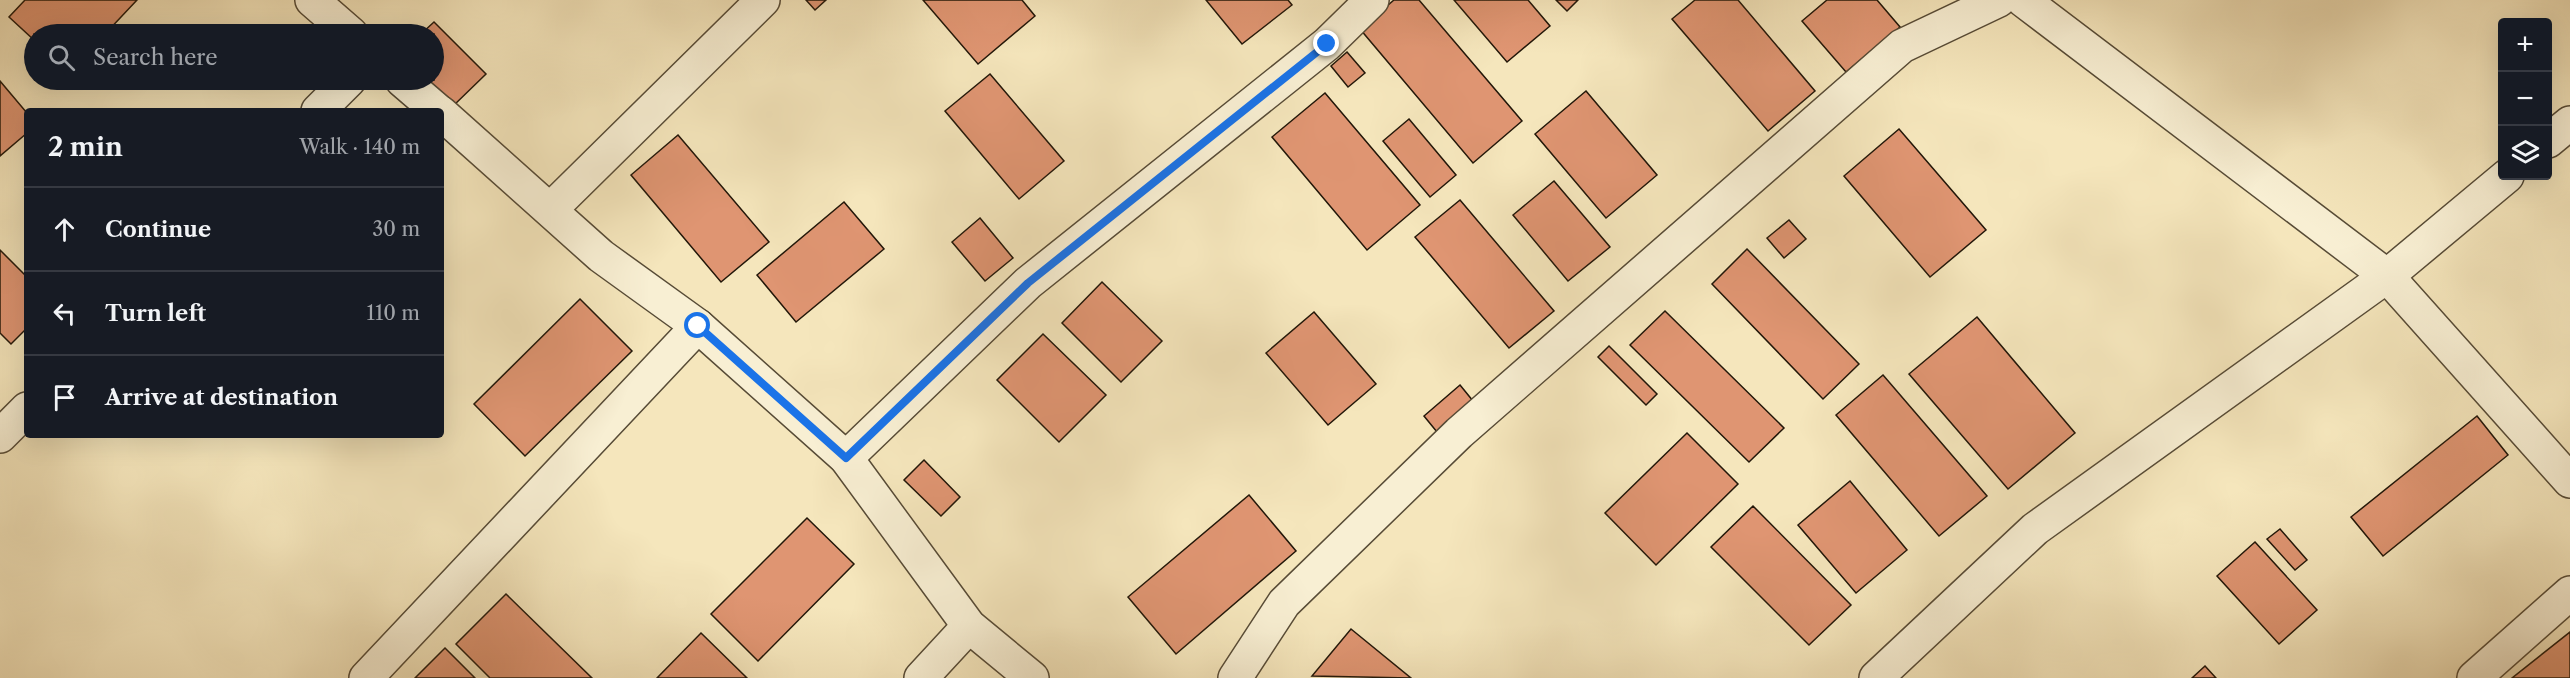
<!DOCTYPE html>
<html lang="en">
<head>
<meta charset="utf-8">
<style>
  body { margin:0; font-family:"Libre Caslon Text",serif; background:#242831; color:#f1f3f6 }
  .controls { position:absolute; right:18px; top:18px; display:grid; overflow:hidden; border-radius:6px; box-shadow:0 6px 24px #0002 }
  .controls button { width:54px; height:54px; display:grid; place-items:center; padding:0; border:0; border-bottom:2px solid #363941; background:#171b24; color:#f1f3f6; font:30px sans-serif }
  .stop { position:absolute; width:18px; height:18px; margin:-14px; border:4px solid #1a73e8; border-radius:50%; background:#fff }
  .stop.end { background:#1a73e8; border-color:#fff; box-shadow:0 2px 6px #0008 }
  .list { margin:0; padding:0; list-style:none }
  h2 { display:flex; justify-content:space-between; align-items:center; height:78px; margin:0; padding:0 24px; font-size:26px }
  h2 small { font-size:20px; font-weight:400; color:#9ea1a6 }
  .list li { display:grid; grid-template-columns:39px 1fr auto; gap:18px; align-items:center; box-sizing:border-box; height:84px; padding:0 24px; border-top:2px solid #363941 }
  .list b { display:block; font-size:22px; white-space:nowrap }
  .list em { font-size:20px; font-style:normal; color:#9ea1a6 }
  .icon { flex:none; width:33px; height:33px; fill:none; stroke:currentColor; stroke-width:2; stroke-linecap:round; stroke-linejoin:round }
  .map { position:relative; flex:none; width:2570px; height:678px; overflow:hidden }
  .search { position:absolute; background:#171b24; box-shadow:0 6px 24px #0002; left:24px; top:24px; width:420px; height:66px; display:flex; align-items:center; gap:15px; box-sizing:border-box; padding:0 21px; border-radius:33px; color:#9ea1a6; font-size:22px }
  .panel { position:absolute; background:#171b24; box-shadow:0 6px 24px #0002; left:24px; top:108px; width:420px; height:330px; border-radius:6px }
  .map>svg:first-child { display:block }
  .building { fill:#df9572; stroke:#221709; stroke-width:1.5 }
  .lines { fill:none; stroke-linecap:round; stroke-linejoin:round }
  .street-casing { stroke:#574b36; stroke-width:36 }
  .street { stroke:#f8efd3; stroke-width:33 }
  .route { stroke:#1a73e8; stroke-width:8 }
</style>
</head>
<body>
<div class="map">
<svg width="2570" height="678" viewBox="0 0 2570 678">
  <rect width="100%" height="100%" fill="#f5e6bc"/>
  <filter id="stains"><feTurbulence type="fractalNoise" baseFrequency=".00333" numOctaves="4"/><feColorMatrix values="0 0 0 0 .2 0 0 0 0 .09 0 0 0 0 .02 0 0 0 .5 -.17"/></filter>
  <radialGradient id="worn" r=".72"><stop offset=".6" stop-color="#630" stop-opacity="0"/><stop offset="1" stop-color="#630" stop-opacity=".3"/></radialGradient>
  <g class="building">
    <path d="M 25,0 L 137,0 L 105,34 L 34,34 L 34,40 L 9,17 Z"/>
    <path d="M 806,0 L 826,0 L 815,10 Z"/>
    <path d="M 923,0 L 1022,0 L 1035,16 L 978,64 Z"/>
    <path d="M 1206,0 L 1288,0 L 1292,5 L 1242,44 Z"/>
    <path d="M 1394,0 L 1419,0 L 1522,121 L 1473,163 L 1360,29 Z"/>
    <path d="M 1454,0 L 1528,0 L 1550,26 L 1507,62 Z"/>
    <path d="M 1556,0 L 1578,0 L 1567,11 Z"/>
    <path d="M 1695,0 L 1738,0 L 1815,91 L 1768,131 L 1672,19 Z"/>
    <path d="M 1827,0 L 1877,0 L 1900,27 L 1846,72 L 1802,21 Z"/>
    <path d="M 434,22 L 486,74 L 451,108 L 422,80 L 434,80 L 434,34 L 421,34 Z"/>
    <path d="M 1347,52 L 1365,73 L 1348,87 L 1331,66 Z"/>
    <path d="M 990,74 L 1064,161 L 1019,199 L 945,111 Z"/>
    <path d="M 0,81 L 27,113 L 27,133 L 0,156 Z"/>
    <path d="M 1586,91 L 1657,175 L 1606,218 L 1535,134 Z"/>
    <path d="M 1325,93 L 1420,205 L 1367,250 L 1272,137 Z"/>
    <path d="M 1409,119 L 1456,175 L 1430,197 L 1383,141 Z"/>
    <path d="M 1899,129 L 1986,230 L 1930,277 L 1844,176 Z"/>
    <path d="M 678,135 L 769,242 L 721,282 L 631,175 Z"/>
    <path d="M 1554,181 L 1610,247 L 1568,281 L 1513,215 Z"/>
    <path d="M 1460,200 L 1554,311 L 1509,348 L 1415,237 Z"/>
    <path d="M 844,202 L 884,249 L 796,322 L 757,275 Z"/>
    <path d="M 980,218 L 1013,258 L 985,281 L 952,242 Z"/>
    <path d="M 1789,220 L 1806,239 L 1784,258 L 1767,238 Z"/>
    <path d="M 1747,249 L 1859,364 L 1823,399 L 1712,284 Z"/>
    <path d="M 0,250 L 27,277 L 27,328 L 11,344 L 0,333 Z"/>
    <path d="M 1102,282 L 1162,341 L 1121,382 L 1062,323 Z"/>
    <path d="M 580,299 L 632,351 L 525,456 L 474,404 Z"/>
    <path d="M 1665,311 L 1784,428 L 1749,462 L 1630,345 Z"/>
    <path d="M 1314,312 L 1376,384 L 1328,425 L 1266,353 Z"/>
    <path d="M 1977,317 L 2075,433 L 2008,489 L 1909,374 Z"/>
    <path d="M 1043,334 L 1106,395 L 1059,442 L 997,380 Z"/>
    <path d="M 1609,346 L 1657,394 L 1646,405 L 1598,357 Z"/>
    <path d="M 1883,375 L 1987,496 L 1939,536 L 1836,415 Z"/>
    <path d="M 1460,385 L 1473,401 L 1437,432 L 1424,416 Z"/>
    <path d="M 2477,416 L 2508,455 L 2383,556 L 2351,517 Z"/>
    <path d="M 1687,433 L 1738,484 L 1656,565 L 1605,513 Z"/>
    <path d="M 924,460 L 960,497 L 941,516 L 904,480 Z"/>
    <path d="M 1850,481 L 1907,550 L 1856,593 L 1798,525 Z"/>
    <path d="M 1249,495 L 1296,551 L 1176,654 L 1128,597 Z"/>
    <path d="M 1753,506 L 1851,605 L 1809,645 L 1711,547 Z"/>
    <path d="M 807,518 L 854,564 L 758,661 L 711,614 Z"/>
    <path d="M 2280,529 L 2307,560 L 2295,570 L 2267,539 Z"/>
    <path d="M 2255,542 L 2317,610 L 2279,644 L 2217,576 Z"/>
    <path d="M 506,594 L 592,678 L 490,678 L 456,644 Z"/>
    <path d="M 1351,629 L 1411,678 L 1312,676 Z"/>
    <path d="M 2570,632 L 2570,678 L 2512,678 Z"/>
    <path d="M 701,633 L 747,678 L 657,678 Z"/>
    <path d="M 445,648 L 475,678 L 415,678 Z"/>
    <path d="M 2205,666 L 2216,678 L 2192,678 Z"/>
  </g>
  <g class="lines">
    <defs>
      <g id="street">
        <path d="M 312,0 L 351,34"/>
        <path d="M 2023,0 L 2387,276 L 2570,481"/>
        <path d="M 402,80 L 438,111"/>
        <path d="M 318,111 L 349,80"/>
        <path d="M 441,113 L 601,256 L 698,326 L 846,458 L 969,626 L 1032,678"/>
        <path d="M 2548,141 L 2570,123"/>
        <path d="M 551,209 L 763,0"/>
        <path d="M 0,436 L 27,409"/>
        <path d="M 846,458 L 1028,283 L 1327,44 L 1372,0"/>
        <path d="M 366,678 L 698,326"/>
        <path d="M 921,678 L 969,626"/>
        <path d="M 1235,678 L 1284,603 L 1459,433 L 1902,46 L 1999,0"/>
        <path d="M 1876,678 L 2035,529 L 2387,276 L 2507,176"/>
        <path d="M 2474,678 L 2570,593"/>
      </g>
    </defs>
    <use href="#street" class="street-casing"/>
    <use href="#street" class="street"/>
  </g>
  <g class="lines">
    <path class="route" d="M 698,326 L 846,458 L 1028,283 L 1327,44"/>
  </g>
  <rect width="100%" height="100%" filter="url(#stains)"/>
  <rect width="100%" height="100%" fill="url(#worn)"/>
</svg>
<div class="controls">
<button>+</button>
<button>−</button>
<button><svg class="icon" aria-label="layers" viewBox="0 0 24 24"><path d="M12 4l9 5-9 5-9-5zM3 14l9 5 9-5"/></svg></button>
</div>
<div class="stop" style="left:698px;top:326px"></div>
<div class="stop end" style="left:1327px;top:44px"></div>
<div class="search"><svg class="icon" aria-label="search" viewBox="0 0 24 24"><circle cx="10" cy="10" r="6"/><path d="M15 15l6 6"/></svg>Search here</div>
<section class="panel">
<h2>2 min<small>Walk · 140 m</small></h2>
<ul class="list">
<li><svg class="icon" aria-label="ahead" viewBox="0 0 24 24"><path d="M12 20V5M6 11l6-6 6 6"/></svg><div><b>Continue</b></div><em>30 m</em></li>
<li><svg class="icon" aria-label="left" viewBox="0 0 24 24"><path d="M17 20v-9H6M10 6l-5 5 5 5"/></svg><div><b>Turn left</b></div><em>110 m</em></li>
<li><svg class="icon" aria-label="arrive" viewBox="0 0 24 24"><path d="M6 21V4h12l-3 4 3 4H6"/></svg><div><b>Arrive at destination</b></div></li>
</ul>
</section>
</div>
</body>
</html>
